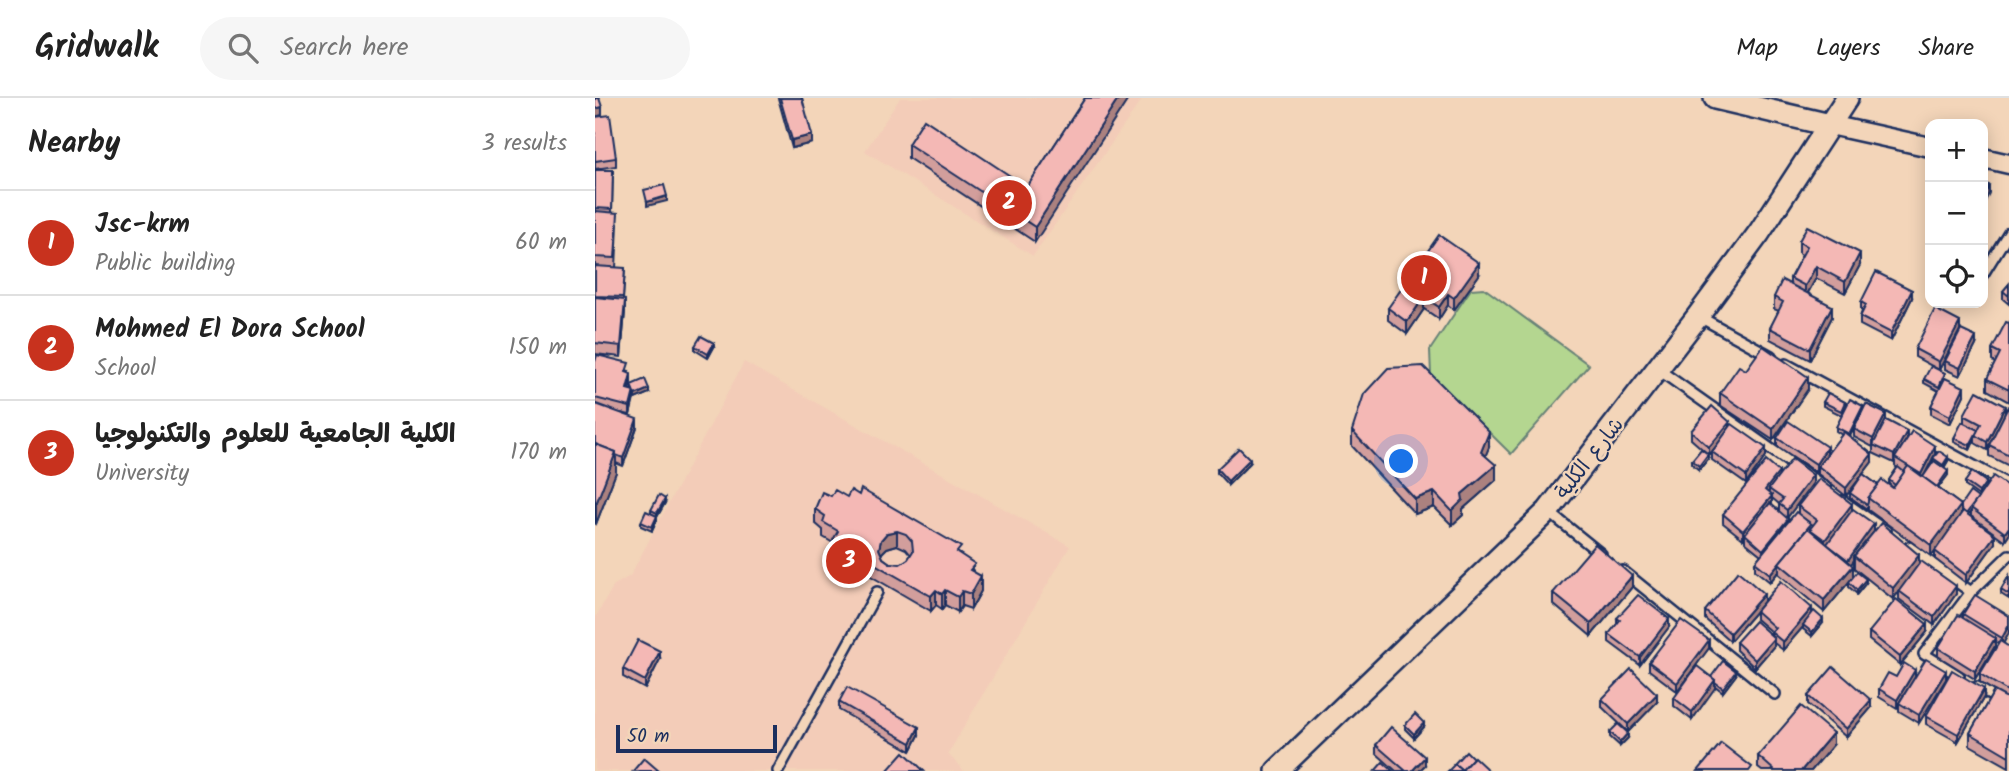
<!DOCTYPE html>
<html lang="en">
<head>
<meta charset="utf-8">
<style>
  body { margin:0; font-family:Kalam,"Playpen Sans Arabic",sans-serif; background:#f6f6f6; color:#222 }
  .controls { position:absolute; right:21px; top:21px; display:grid; overflow:hidden; border-radius:14px; box-shadow:0 4px 18px #0003 }
  .controls button { width:63px; height:63px; display:grid; place-items:center; padding:0; border:0; border-bottom:2px solid #e0e0e0; background:#fff; color:#222; font:35px sans-serif }
  .scale { position:absolute; left:21px; bottom:18px; width:161px; box-sizing:border-box; padding-left:7px; border:4px solid #1b2f5e; border-top:0; font-size:19px; line-height:24px; white-space:nowrap; color:#1b2f5e; -webkit-text-stroke:5px #f3d5b9; paint-order:stroke }
  .you { position:absolute; left:807px; top:364px; width:24px; height:24px; margin:-18px; border:5px solid #fff; border-radius:50%; background:#1a73e8; box-shadow:0 0 0 10px #1a73e833 }
  .badge { display:grid; place-items:center; width:46px; height:46px; border-radius:50%; background:#c8321e; color:#fff; font-size:23px; font-weight:700 }
  .pin { position:absolute; translate:-50% -50%; border:4px solid #fff; box-shadow:0 2px 7px #0006 }
  .list { margin:0; padding:0; list-style:none }
  h2 { display:flex; justify-content:space-between; align-items:center; height:91px; margin:0; padding:0 28px; font-size:30px }
  h2 small { font-size:23px; font-weight:400; color:#767676 }
  .list li { display:grid; grid-template-columns:46px 1fr auto; gap:21px; align-items:center; box-sizing:border-box; height:105px; padding:0 28px; border-top:2px solid #e0e0e0 }
  .list b { display:block; font-size:26px; white-space:nowrap }
  .list p { margin:0; font-size:23px; white-space:nowrap; color:#767676 }
  .list em { font-size:23px; font-style:normal; color:#767676 }
  .icon { flex:none; width:38px; height:38px; fill:none; stroke:currentColor; stroke-width:2; stroke-linecap:round; stroke-linejoin:round }
  .map { position:relative; flex:none; width:1414px; height:673px; overflow:hidden }
  header { display:flex; align-items:center; gap:42px; box-sizing:border-box; height:98px; padding:0 35px; background:#fff; border-bottom:2px solid #e0e0e0 }
  header strong { font-size:33px }
  nav { display:flex; gap:38px; margin-inline-start:auto; font-size:24px }
  .search { width:490px; height:63px; background:#f6f6f6; display:flex; align-items:center; gap:18px; box-sizing:border-box; padding:0 24px; border-radius:38px; color:#767676; font-size:26px }
  main { display:flex }
  aside { flex:1; background:#fff }
  .map>svg:first-child { display:block }
  .built { fill:#f3ccb8 }
  .green { fill:#b4d690; stroke:#688277; stroke-width:2 }
  .lines { fill:none; stroke-linecap:round; stroke-linejoin:round }
  .service-casing { stroke:#1b2f5e; stroke-width:14 }
  .minor-casing { stroke:#1b2f5e; stroke-width:23 }
  .tertiary-casing { stroke:#1b2f5e; stroke-width:26 }
  .service { stroke:#f3d5b9; stroke-width:9 }
  .minor { stroke:#f3d5b9; stroke-width:18 }
  .tertiary { stroke:#f3d5b9; stroke-width:21 }
  .wall { fill:#d29e9c; stroke:#1b2f5e; stroke-width:2; fill-rule:evenodd }
  .shaded-wall { fill:#ab817f; stroke:#1b2f5e; stroke-width:2 }
  .building { fill:#f4b8b5; stroke:#1b2f5e; stroke-width:2; fill-rule:evenodd }
  .labels { text-anchor:middle; stroke-width:5; stroke-linejoin:round; paint-order:stroke }
  .street-label { font-size:21px; fill:#1b2f5e; stroke:#f3d5b9 }
</style>
</head>
<body>
<header>
<strong>Gridwalk</strong>
<div class="search"><svg class="icon" aria-label="search" viewBox="0 0 24 24"><circle cx="10" cy="10" r="6"/><path d="M15 15l6 6"/></svg>Search here</div>
<nav><a>Map</a><a>Layers</a><a>Share</a></nav>
</header>
<main>
<aside>
<h2>Nearby<small>3 results</small></h2>
<ul class="list">
<li><span class="badge">1</span><div><b>Jsc-krm</b><p>Public building</p></div><em>60 m</em></li>
<li><span class="badge">2</span><div><b>Mohmed El Dora School</b><p>School</p></div><em>150 m</em></li>
<li><span class="badge">3</span><div><b>الكلية الجامعية للعلوم والتكنولوجيا</b><p>University</p></div><em>170 m</em></li>
</ul>
</aside>
<div class="map">
<svg width="1414" height="673" viewBox="0 0 1414 673">
  <rect width="100%" height="100%" fill="#f3d5b9"/>
  <filter id="ink" filterUnits="userSpaceOnUse"><feTurbulence type="fractalNoise" baseFrequency=".0143" numOctaves="2"/><feDisplacementMap in="SourceGraphic" scale="14" xChannelSelector="R" yChannelSelector="G"/><feConvolveMatrix kernelMatrix="1 2 1 2 8 2 1 2 1" color-interpolation-filters="sRGB"/></filter>
  <g filter="url(#ink)">
    <g class="built">
      <path d="M 305,0 L 548,0 L 438,158 L 270,53 Z"/>
      <path d="M 149,264 L 475,448 L 353,656 L 369,673 L 0,673 L 0,520 L 19,487 L 35,478 Z"/>
    </g>
    <path class="green" d="M 889,190 L 994,267 L 916,356 L 836,277 L 835,252 L 876,191 Z"/>
    <g class="lines">
      <defs>
        <g id="service">
          <path d="M 1388,176 L 1414,134"/>
          <path d="M 1103,218 L 1176,258"/>
          <path d="M 1191,266 L 1414,387"/>
          <path d="M 1064,272 L 1231,390"/>
          <path d="M 1248,403 L 1291,433"/>
          <path d="M 954,414 L 1006,456"/>
          <path d="M 1314,449 L 1376,494"/>
          <path d="M 1028,473 L 1180,596"/>
          <path d="M 1364,578 L 1329,556 L 1376,494 L 1414,457"/>
          <path d="M 1382,589 L 1414,609"/>
          <path d="M 183,673 L 282,494"/>
        </g>
        <g id="minor">
          <path d="M 1235,27 L 1335,49"/>
          <path d="M 1388,60 L 1414,66"/>
        </g>
        <g id="tertiary">
          <path d="M 1120,0 L 1235,27"/>
          <path d="M 682,673 L 953,413 L 1103,218 L 1164,135 L 1252,0"/>
        </g>
      </defs>
      <use href="#service" class="service-casing"/>
      <use href="#minor" class="minor-casing"/>
      <use href="#tertiary" class="tertiary-casing"/>
      <use href="#service" class="service"/>
      <use href="#minor" class="minor"/>
      <use href="#tertiary" class="tertiary"/>
    </g>
    <g class="wall">
      <path d="M 183,0 L 207,0 L 217,45 L 197,50 Z"/>
      <path d="M 490,0 L 440,144 L 313,60 L 313,46 L 432,89 Z"/>
      <path d="M 0,19 L 21,60 L 21,68 L 0,71 Z"/>
      <path d="M 0,72 L 18,72 L 17,114 L 23,126 L 21,170 L 30,170 L 28,202 L 30,213 L 26,259 L 0,256 Z"/>
      <path d="M 1204,143 L 1265,167 L 1250,195 L 1221,180 L 1213,195 L 1237,219 L 1215,262 L 1175,241 L 1175,230 L 1184,213 L 1179,211 L 1179,199 L 1195,186 L 1195,180 L 1207,157 L 1204,155 Z"/>
      <path d="M 884,177 L 859,212 L 853,207 L 844,221 L 829,211 L 812,236 L 793,222 L 793,210 Z"/>
      <path d="M 1414,186 L 1414,206 L 1408,201 L 1408,193 Z"/>
      <path d="M 1317,200 L 1296,243 L 1265,227 L 1265,219 L 1267,213 L 1266,212 L 1266,204 Z"/>
      <path d="M 1414,225 L 1414,304 L 1392,292 L 1392,281 L 1400,265 L 1397,263 L 1397,251 Z"/>
      <path d="M 1365,232 L 1344,272 L 1320,259 L 1320,251 Z"/>
      <path d="M 1381,247 L 1365,278 L 1350,271 L 1350,263 Z"/>
      <path d="M 100,248 L 119,249 L 113,260 L 100,252 Z"/>
      <path d="M 0,264 L 34,273 L 33,275 L 36,284 L 34,292 L 37,292 L 36,287 L 54,295 L 40,301 L 39,299 L 35,317 L 26,315 L 42,329 L 28,368 L 21,365 L 21,374 L 1,426 L 0,425 Z"/>
      <path d="M 1151,272 L 1213,291 L 1178,342 L 1125,307 L 1125,295 Z"/>
      <path d="M 1350,280 L 1369,297 L 1355,326 L 1336,316 L 1336,308 L 1344,293 L 1329,285 L 1329,281 Z"/>
      <path d="M 1228,304 L 1250,308 L 1246,317 L 1228,308 Z"/>
      <path d="M 1414,307 L 1414,368 L 1394,358 L 1394,347 L 1392,352 L 1380,345 L 1380,341 L 1375,352 L 1359,344 L 1359,340 L 1369,325 L 1369,317 L 1410,315 Z"/>
      <path d="M 1268,312 L 1255,338 L 1277,364 L 1268,376 L 1283,387 L 1298,390 L 1294,386 L 1294,382 L 1302,370 L 1300,368 L 1300,363 L 1299,365 L 1278,355 L 1278,349 L 1259,339 L 1259,331 L 1291,322 L 1312,341 L 1340,356 L 1330,376 L 1338,364 L 1338,360 L 1353,363 L 1349,370 L 1353,377 L 1343,390 L 1366,407 L 1383,400 L 1384,398 L 1370,388 L 1370,384 L 1391,388 L 1414,389 L 1414,437 L 1410,443 L 1376,418 L 1376,413 L 1373,417 L 1400,445 L 1371,485 L 1340,461 L 1340,454 L 1336,458 L 1273,412 L 1273,408 L 1272,411 L 1255,399 L 1255,395 L 1265,380 L 1251,398 L 1223,376 L 1223,371 L 1221,374 L 1182,348 L 1182,340 L 1232,356 L 1247,337 L 1241,333 L 1241,329 Z"/>
      <path d="M 1135,328 L 1171,358 L 1151,386 L 1117,362 L 1117,354 L 1114,357 L 1096,341 L 1096,333 Z"/>
      <path d="M 757,333 L 894,349 L 890,358 L 901,382 L 868,411 L 868,417 L 857,427 L 839,409 L 820,416 L 757,348 Z"/>
      <path d="M 1113,361 L 1104,372 L 1097,366 L 1097,362 Z"/>
      <path d="M 655,365 L 633,387 L 622,375 L 622,371 Z"/>
      <path d="M 1184,377 L 1218,385 L 1192,420 L 1193,424 L 1203,416 L 1203,408 L 1257,412 L 1279,433 L 1324,466 L 1361,496 L 1339,527 L 1304,501 L 1304,494 L 1298,501 L 1259,470 L 1259,462 L 1256,466 L 1258,479 L 1229,514 L 1184,476 L 1184,473 L 1175,484 L 1160,472 L 1160,464 L 1166,457 L 1150,444 L 1150,439 L 1148,441 L 1128,425 L 1128,416 ZM 1177,400 L 1184,406 L 1184,413 L 1176,407 ZM 1205,418 L 1218,427 L 1216,430 Z"/>
      <path d="M 236,398 L 252,399 L 366,457 L 380,475 L 386,493 L 376,511 L 367,508 L 363,514 L 350,507 L 347,511 L 341,507 L 336,513 L 238,456 L 238,445 L 228,439 L 228,432 L 220,425 L 220,411 ZM 302,447 L 311,451 L 316,457 L 313,461 L 305,466 L 295,465 L 288,460 L 286,456 L 292,450 Z"/>
      <path d="M 70,405 L 62,419 L 62,422 L 57,433 L 46,428 L 46,424 L 56,415 L 56,412 Z"/>
      <path d="M 1414,478 L 1414,501 L 1406,496 L 1406,492 Z"/>
      <path d="M 1254,484 L 1271,485 L 1262,496 L 1254,489 Z"/>
      <path d="M 1037,489 L 996,538 L 958,506 L 958,495 Z"/>
      <path d="M 1169,504 L 1135,543 L 1110,521 L 1110,513 Z"/>
      <path d="M 1161,513 L 1217,515 L 1228,525 L 1217,538 L 1208,531 L 1208,529 L 1188,552 L 1179,545 L 1179,548 L 1160,570 L 1141,552 L 1141,544 L 1176,538 L 1176,534 L 1161,521 Z"/>
      <path d="M 1368,516 L 1414,518 L 1414,535 L 1408,545 L 1414,549 L 1414,669 L 1375,647 L 1375,635 L 1399,593 L 1385,584 L 1385,576 L 1404,546 L 1400,544 L 1400,548 L 1380,581 L 1343,558 L 1343,550 L 1368,520 Z"/>
      <path d="M 1022,520 L 1074,529 L 1045,567 L 1014,544 L 1014,536 L 1022,526 Z"/>
      <path d="M 1274,534 L 1332,534 L 1305,567 L 1274,542 Z"/>
      <path d="M 1114,550 L 1082,593 L 1054,572 L 1054,564 Z"/>
      <path d="M 65,561 L 50,591 L 28,579 L 28,571 Z"/>
      <path d="M 1141,577 L 1128,594 L 1120,588 L 1097,622 L 1079,608 L 1079,600 L 1116,579 Z"/>
      <path d="M 1320,578 L 1351,581 L 1324,625 L 1304,613 L 1304,607 L 1302,610 L 1284,599 L 1284,591 L 1301,579 Z"/>
      <path d="M 1213,598 L 1276,610 L 1251,639 L 1213,606 Z"/>
      <path d="M 1389,599 L 1363,644 L 1331,626 L 1331,618 Z"/>
      <path d="M 1007,601 L 1062,604 L 1033,634 L 1007,609 Z"/>
      <path d="M 244,604 L 324,637 L 316,653 L 244,612 Z"/>
      <path d="M 810,627 L 829,629 L 819,640 L 810,631 Z"/>
      <path d="M 1015,634 L 1033,640 L 1025,648 L 1015,639 Z"/>
      <path d="M 781,647 L 830,667 L 824,673 L 801,673 L 781,655 Z"/>
      <path d="M 1238,647 L 1216,673 L 1167,673 L 1163,670 L 1163,658 Z"/>
    </g>
    <g class="shaded-wall">
      <path d="M 524,0 L 534,0 L 440,144 L 440,129 Z"/>
      <path d="M 7,9 L 7,17 L 0,19 L 0,11 Z"/>
      <path d="M 217,37 L 217,45 L 197,50 L 197,42 Z"/>
      <path d="M 1394,87 L 1394,95 L 1388,108 L 1388,100 Z"/>
      <path d="M 72,98 L 72,103 L 52,108 L 52,104 Z"/>
      <path d="M 1265,155 L 1265,167 L 1250,195 L 1250,184 Z"/>
      <path d="M 884,165 L 884,177 L 859,212 L 859,200 Z"/>
      <path d="M 1221,168 L 1221,180 L 1210,200 L 1210,188 Z"/>
      <path d="M 1317,192 L 1317,200 L 1296,243 L 1296,235 Z"/>
      <path d="M 853,196 L 853,207 L 844,221 L 844,209 Z"/>
      <path d="M 829,199 L 829,211 L 812,236 L 812,224 Z"/>
      <path d="M 30,202 L 30,213 L 26,259 L 26,248 Z"/>
      <path d="M 1237,208 L 1237,219 L 1215,262 L 1215,251 Z"/>
      <path d="M 1365,224 L 1365,232 L 1344,272 L 1344,264 Z"/>
      <path d="M 1381,239 L 1381,247 L 1365,278 L 1365,270 Z"/>
      <path d="M 119,245 L 119,249 L 113,260 L 113,256 Z"/>
      <path d="M 36,276 L 36,284 L 32,299 L 32,291 Z"/>
      <path d="M 1213,279 L 1213,291 L 1178,342 L 1178,331 Z"/>
      <path d="M 1369,289 L 1369,297 L 1355,326 L 1355,318 Z"/>
      <path d="M 54,291 L 54,295 L 40,301 L 40,297 Z"/>
      <path d="M 39,293 L 39,301 L 35,317 L 35,309 Z"/>
      <path d="M 1268,308 L 1268,312 L 1254,340 L 1254,336 Z"/>
      <path d="M 1410,308 L 1410,316 L 1392,352 L 1392,344 Z"/>
      <path d="M 1291,316 L 1291,324 L 1278,349 L 1278,341 Z"/>
      <path d="M 42,321 L 42,329 L 28,368 L 28,360 Z"/>
      <path d="M 1135,324 L 1135,332 L 1114,357 L 1114,349 Z"/>
      <path d="M 1312,333 L 1312,341 L 1300,360 L 1299,365 L 1299,357 Z"/>
      <path d="M 894,334 L 894,349 L 886,369 L 886,354 Z"/>
      <path d="M 1380,337 L 1380,341 L 1375,352 L 1375,347 Z"/>
      <path d="M 1340,348 L 1340,356 L 1326,384 L 1326,376 Z"/>
      <path d="M 1232,349 L 1232,357 L 1223,368 L 1223,371 L 1221,374 L 1221,366 Z"/>
      <path d="M 1171,350 L 1171,358 L 1151,386 L 1151,378 Z"/>
      <path d="M 21,354 L 21,374 L 1,426 L 1,406 Z"/>
      <path d="M 1113,356 L 1113,361 L 1104,372 L 1104,368 Z"/>
      <path d="M 1277,356 L 1277,364 L 1251,398 L 1251,390 Z"/>
      <path d="M 1353,359 L 1353,363 L 1348,371 L 1348,367 Z"/>
      <path d="M 655,361 L 655,365 L 633,387 L 633,383 Z"/>
      <path d="M 901,367 L 901,382 L 868,411 L 868,417 L 857,427 L 857,413 L 867,396 Z"/>
      <path d="M 1353,373 L 1353,377 L 1341,393 L 1341,389 Z"/>
      <path d="M 1184,374 L 1184,382 L 1174,391 L 1174,394 L 1170,400 L 1170,392 Z"/>
      <path d="M 1218,377 L 1218,385 L 1192,420 L 1192,412 Z"/>
      <path d="M 1391,384 L 1391,388 L 1384,398 L 1384,394 Z"/>
      <path d="M 839,394 L 839,409 L 820,416 L 820,401 Z"/>
      <path d="M 1177,398 L 1177,406 L 1151,437 L 1150,436 L 1150,439 L 1148,441 L 1148,433 Z"/>
      <path d="M 70,401 L 70,405 L 62,419 L 62,415 Z"/>
      <path d="M 1257,406 L 1257,414 L 1230,450 L 1230,442 Z"/>
      <path d="M 1366,407 L 1366,418 L 1336,458 L 1336,447 Z"/>
      <path d="M 62,418 L 62,422 L 57,433 L 57,429 Z"/>
      <path d="M 1193,421 L 1193,429 L 1168,460 L 1168,452 Z"/>
      <path d="M 1279,426 L 1279,434 L 1259,458 L 1259,462 L 1253,470 L 1253,462 Z"/>
      <path d="M 1414,429 L 1414,437 L 1410,443 L 1410,435 Z"/>
      <path d="M 302,433 L 302,447 L 292,450 L 286,456 L 284,451 L 286,442 L 292,435 Z"/>
      <path d="M 1400,437 L 1400,445 L 1371,485 L 1371,477 Z"/>
      <path d="M 1324,457 L 1324,468 L 1298,501 L 1298,490 Z"/>
      <path d="M 1184,465 L 1184,473 L 1175,484 L 1175,476 Z"/>
      <path d="M 1258,468 L 1258,479 L 1229,514 L 1229,502 Z"/>
      <path d="M 386,478 L 386,493 L 376,511 L 376,496 Z"/>
      <path d="M 1037,478 L 1037,489 L 996,538 L 996,526 Z"/>
      <path d="M 1271,481 L 1271,485 L 1262,496 L 1262,492 Z"/>
      <path d="M 1361,488 L 1361,496 L 1339,527 L 1339,519 Z"/>
      <path d="M 341,492 L 341,507 L 336,513 L 336,498 Z"/>
      <path d="M 350,492 L 350,507 L 347,511 L 347,496 Z"/>
      <path d="M 367,493 L 367,508 L 363,514 L 363,499 Z"/>
      <path d="M 1169,496 L 1169,504 L 1135,543 L 1135,535 Z"/>
      <path d="M 1217,510 L 1217,518 L 1208,527 L 1208,529 L 1188,552 L 1188,544 Z"/>
      <path d="M 1074,521 L 1074,529 L 1045,567 L 1045,559 Z"/>
      <path d="M 1228,521 L 1228,525 L 1217,538 L 1217,534 Z"/>
      <path d="M 1332,526 L 1332,534 L 1305,567 L 1305,559 Z"/>
      <path d="M 1414,527 L 1414,535 L 1407,548 L 1407,540 Z"/>
      <path d="M 1179,540 L 1179,548 L 1160,570 L 1160,562 Z"/>
      <path d="M 1400,540 L 1400,548 L 1380,581 L 1380,573 Z"/>
      <path d="M 1114,542 L 1114,550 L 1082,593 L 1082,585 Z"/>
      <path d="M 65,553 L 65,561 L 50,591 L 50,583 Z"/>
      <path d="M 1320,572 L 1320,580 L 1304,605 L 1302,610 L 1302,602 Z"/>
      <path d="M 1141,573 L 1141,577 L 1128,594 L 1128,590 Z"/>
      <path d="M 1351,573 L 1351,581 L 1324,625 L 1324,617 Z"/>
      <path d="M 1120,582 L 1120,590 L 1097,622 L 1097,614 Z"/>
      <path d="M 1389,591 L 1389,599 L 1363,644 L 1363,636 Z"/>
      <path d="M 1062,596 L 1062,604 L 1033,634 L 1033,626 Z"/>
      <path d="M 1276,602 L 1276,610 L 1251,639 L 1251,631 Z"/>
      <path d="M 829,625 L 829,629 L 819,640 L 819,636 Z"/>
      <path d="M 324,629 L 324,637 L 316,653 L 316,645 Z"/>
      <path d="M 1033,635 L 1033,640 L 1025,648 L 1025,644 Z"/>
      <path d="M 1238,635 L 1238,647 L 1216,673 L 1206,673 Z"/>
      <path d="M 830,659 L 830,667 L 824,673 L 817,673 Z"/>
    </g>
    <g class="building">
      <path d="M 0,0 L 4,0 L 7,9 L 0,11 Z"/>
      <path d="M 185,0 L 207,0 L 217,37 L 197,42 Z"/>
      <path d="M 490,0 L 524,0 L 440,129 L 313,46 L 329,21 L 432,89 Z"/>
      <path d="M 15,17 L 21,60 L 0,63 L 0,19 Z"/>
      <path d="M 0,72 L 18,72 L 17,111 L 0,110 Z"/>
      <path d="M 1388,85 L 1394,87 L 1388,100 Z"/>
      <path d="M 69,87 L 72,98 L 52,104 L 49,92 Z"/>
      <path d="M 0,113 L 23,115 L 20,160 L 0,159 Z"/>
      <path d="M 1212,128 L 1265,155 L 1250,184 L 1221,168 L 1210,188 L 1195,180 L 1212,148 L 1204,143 Z"/>
      <path d="M 844,137 L 884,165 L 859,200 L 853,196 L 844,209 L 829,199 L 812,224 L 793,210 Z"/>
      <path d="M 0,168 L 30,170 L 28,199 L 0,198 Z"/>
      <path d="M 1281,174 L 1317,192 L 1296,235 L 1265,219 L 1271,207 L 1266,204 Z"/>
      <path d="M 1187,182 L 1237,208 L 1215,251 L 1175,230 L 1188,204 L 1179,199 Z"/>
      <path d="M 1414,186 L 1414,198 L 1408,193 Z"/>
      <path d="M 0,199 L 30,202 L 26,248 L 0,245 Z"/>
      <path d="M 1340,211 L 1365,224 L 1344,264 L 1320,251 Z"/>
      <path d="M 1411,224 L 1414,225 L 1414,292 L 1392,281 L 1405,255 L 1397,251 Z"/>
      <path d="M 1366,232 L 1381,239 L 1365,270 L 1350,263 Z"/>
      <path d="M 106,238 L 119,245 L 113,256 L 100,248 Z"/>
      <path d="M 1168,248 L 1213,279 L 1178,331 L 1125,295 L 1144,268 L 1151,272 Z"/>
      <path d="M 2,257 L 34,265 L 31,274 L 36,276 L 32,291 L 39,293 L 35,309 L 0,300 L 0,264 Z"/>
      <path d="M 828,268 L 894,334 L 886,354 L 901,367 L 867,396 L 868,402 L 857,413 L 839,394 L 820,401 L 757,333 L 769,296 L 793,270 Z"/>
      <path d="M 1336,268 L 1350,275 L 1344,289 L 1329,281 Z"/>
      <path d="M 1350,280 L 1369,289 L 1355,318 L 1336,308 Z"/>
      <path d="M 50,281 L 54,291 L 40,297 L 36,287 Z"/>
      <path d="M 1382,293 L 1410,308 L 1392,344 L 1380,337 L 1386,326 L 1369,317 Z"/>
      <path d="M 1233,295 L 1250,304 L 1246,313 L 1228,304 Z"/>
      <path d="M 1255,301 L 1268,308 L 1254,336 L 1241,329 Z"/>
      <path d="M 1,306 L 42,321 L 28,360 L 21,357 L 21,354 L 0,346 L 0,309 Z"/>
      <path d="M 1271,306 L 1291,316 L 1278,341 L 1259,331 Z"/>
      <path d="M 1414,307 L 1414,357 L 1394,347 Z"/>
      <path d="M 1117,308 L 1135,324 L 1114,349 L 1096,333 Z"/>
      <path d="M 1291,322 L 1312,333 L 1299,357 L 1278,347 Z"/>
      <path d="M 1193,323 L 1232,349 L 1221,366 L 1182,340 Z"/>
      <path d="M 1367,324 L 1383,332 L 1375,347 L 1359,340 Z"/>
      <path d="M 1137,326 L 1171,350 L 1151,378 L 1117,354 Z"/>
      <path d="M 1317,333 L 1340,348 L 1326,376 L 1300,360 Z"/>
      <path d="M 1249,334 L 1277,356 L 1251,390 L 1223,368 Z"/>
      <path d="M 0,346 L 21,354 L 1,406 L 0,406 Z"/>
      <path d="M 644,350 L 655,361 L 633,383 L 622,371 Z"/>
      <path d="M 1106,351 L 1113,356 L 1104,368 L 1097,362 Z"/>
      <path d="M 1344,353 L 1353,359 L 1348,367 L 1338,360 Z"/>
      <path d="M 1197,361 L 1218,377 L 1192,412 L 1184,406 L 1188,401 L 1174,391 Z"/>
      <path d="M 1171,363 L 1184,374 L 1170,392 L 1177,398 L 1148,433 L 1128,416 Z"/>
      <path d="M 1339,363 L 1353,373 L 1342,389 L 1328,379 Z"/>
      <path d="M 1313,368 L 1366,407 L 1336,447 L 1273,400 L 1287,382 L 1298,390 Z"/>
      <path d="M 1303,369 L 1309,374 L 1300,387 L 1294,382 Z"/>
      <path d="M 1377,374 L 1391,384 L 1384,394 L 1370,384 Z"/>
      <path d="M 1268,376 L 1283,387 L 1273,400 L 1273,404 L 1272,407 L 1255,395 Z"/>
      <path d="M 1398,378 L 1414,389 L 1414,429 L 1410,435 L 1376,410 Z"/>
      <path d="M 1224,381 L 1257,406 L 1230,442 L 1215,431 L 1222,422 L 1203,408 Z"/>
      <path d="M 266,391 L 366,449 L 362,454 L 380,466 L 375,472 L 386,478 L 376,496 L 367,493 L 363,499 L 350,492 L 347,496 L 341,492 L 336,498 L 238,442 L 243,433 L 228,424 L 230,418 L 220,411 L 227,394 L 236,398 L 240,392 L 252,399 L 256,392 L 264,397 ZM 302,433 L 311,436 L 317,443 L 318,453 L 313,461 L 305,466 L 295,465 L 288,460 L 284,451 L 286,442 L 292,435 Z"/>
      <path d="M 1375,394 L 1383,400 L 1371,416 L 1366,412 L 1366,407 Z"/>
      <path d="M 64,397 L 70,401 L 62,415 L 56,412 Z"/>
      <path d="M 1175,405 L 1193,421 L 1168,452 L 1150,436 Z"/>
      <path d="M 1258,411 L 1279,426 L 1253,462 L 1232,446 Z"/>
      <path d="M 51,413 L 62,418 L 57,429 L 46,424 Z"/>
      <path d="M 1368,413 L 1400,437 L 1371,477 L 1340,453 Z"/>
      <path d="M 1201,414 L 1216,426 L 1175,476 L 1160,464 Z"/>
      <path d="M 1286,425 L 1324,457 L 1298,490 L 1259,458 Z"/>
      <path d="M 1213,430 L 1258,468 L 1229,502 L 1184,465 Z"/>
      <path d="M 1000,446 L 1037,478 L 996,526 L 958,495 Z"/>
      <path d="M 1326,463 L 1361,488 L 1339,519 L 1304,493 Z"/>
      <path d="M 1143,473 L 1169,496 L 1135,535 L 1110,513 Z"/>
      <path d="M 1262,474 L 1271,481 L 1262,492 L 1254,484 Z"/>
      <path d="M 1414,478 L 1414,497 L 1406,492 Z"/>
      <path d="M 1186,483 L 1217,510 L 1188,544 L 1176,534 L 1180,530 L 1161,513 Z"/>
      <path d="M 1043,497 L 1074,521 L 1045,559 L 1014,536 L 1025,522 L 1022,520 Z"/>
      <path d="M 1380,497 L 1414,518 L 1414,527 L 1407,540 L 1368,516 Z"/>
      <path d="M 1301,501 L 1332,526 L 1305,559 L 1274,534 Z"/>
      <path d="M 1219,513 L 1228,521 L 1217,534 L 1208,527 Z"/>
      <path d="M 1363,517 L 1400,540 L 1380,573 L 1343,550 Z"/>
      <path d="M 1086,522 L 1114,542 L 1082,585 L 1054,564 Z"/>
      <path d="M 1160,523 L 1179,540 L 1160,562 L 1141,544 Z"/>
      <path d="M 43,542 L 65,553 L 50,583 L 28,571 Z"/>
      <path d="M 1405,543 L 1414,549 L 1414,594 L 1385,576 Z"/>
      <path d="M 1331,561 L 1351,573 L 1324,617 L 1304,605 Z"/>
      <path d="M 1128,563 L 1141,573 L 1128,590 L 1120,584 L 1120,582 L 1116,579 Z"/>
      <path d="M 1309,565 L 1320,572 L 1302,602 L 1284,591 L 1293,575 L 1301,579 Z"/>
      <path d="M 1102,568 L 1120,582 L 1097,614 L 1079,600 Z"/>
      <path d="M 1238,569 L 1276,602 L 1251,631 L 1213,598 Z"/>
      <path d="M 1036,571 L 1062,596 L 1033,626 L 1007,601 Z"/>
      <path d="M 1357,572 L 1389,591 L 1363,636 L 1331,618 Z"/>
      <path d="M 252,589 L 324,629 L 316,645 L 244,604 Z"/>
      <path d="M 1399,593 L 1414,601 L 1414,658 L 1375,635 Z"/>
      <path d="M 1206,608 L 1238,635 L 1206,673 L 1180,673 L 1163,658 Z"/>
      <path d="M 820,616 L 829,625 L 819,636 L 810,627 Z"/>
      <path d="M 1023,626 L 1033,635 L 1025,644 L 1015,634 Z"/>
      <path d="M 796,629 L 830,659 L 817,673 L 811,673 L 781,647 Z"/>
      <path d="M 1126,645 L 1157,669 L 1154,673 L 1103,673 Z"/>
      <path d="M 871,653 L 878,660 L 867,672 L 860,666 L 859,666 Z"/>
      <path d="M 309,654 L 329,673 L 292,673 Z"/>
      <path d="M 879,659 L 894,673 L 853,673 L 860,666 L 867,672 Z"/>
      <path d="M 49,660 L 64,673 L 38,673 Z"/>
      <path d="M 788,664 L 798,673 L 780,673 Z"/>
    </g>
  </g>
  <g class="labels">
    <g class="street-label">
      <text transform="translate(994 360) rotate(-52)" y="7">شارع الكلية</text>
    </g>
  </g>
</svg>
<div class="controls">
<button>+</button>
<button>−</button>
<button><svg class="icon" aria-label="locate" viewBox="0 0 24 24"><circle cx="12" cy="12" r="6"/><path d="M12 2v4M12 18v4M2 12h4M18 12h4"/></svg></button>
</div>
<div class="scale">50 m</div>
<div class="you"></div>
<div class="pin badge" style="left:829px;top:180px">1</div>
<div class="pin badge" style="left:414px;top:105px">2</div>
<div class="pin badge" style="left:254px;top:463px">3</div>
</div>
</main>
</body>
</html>
